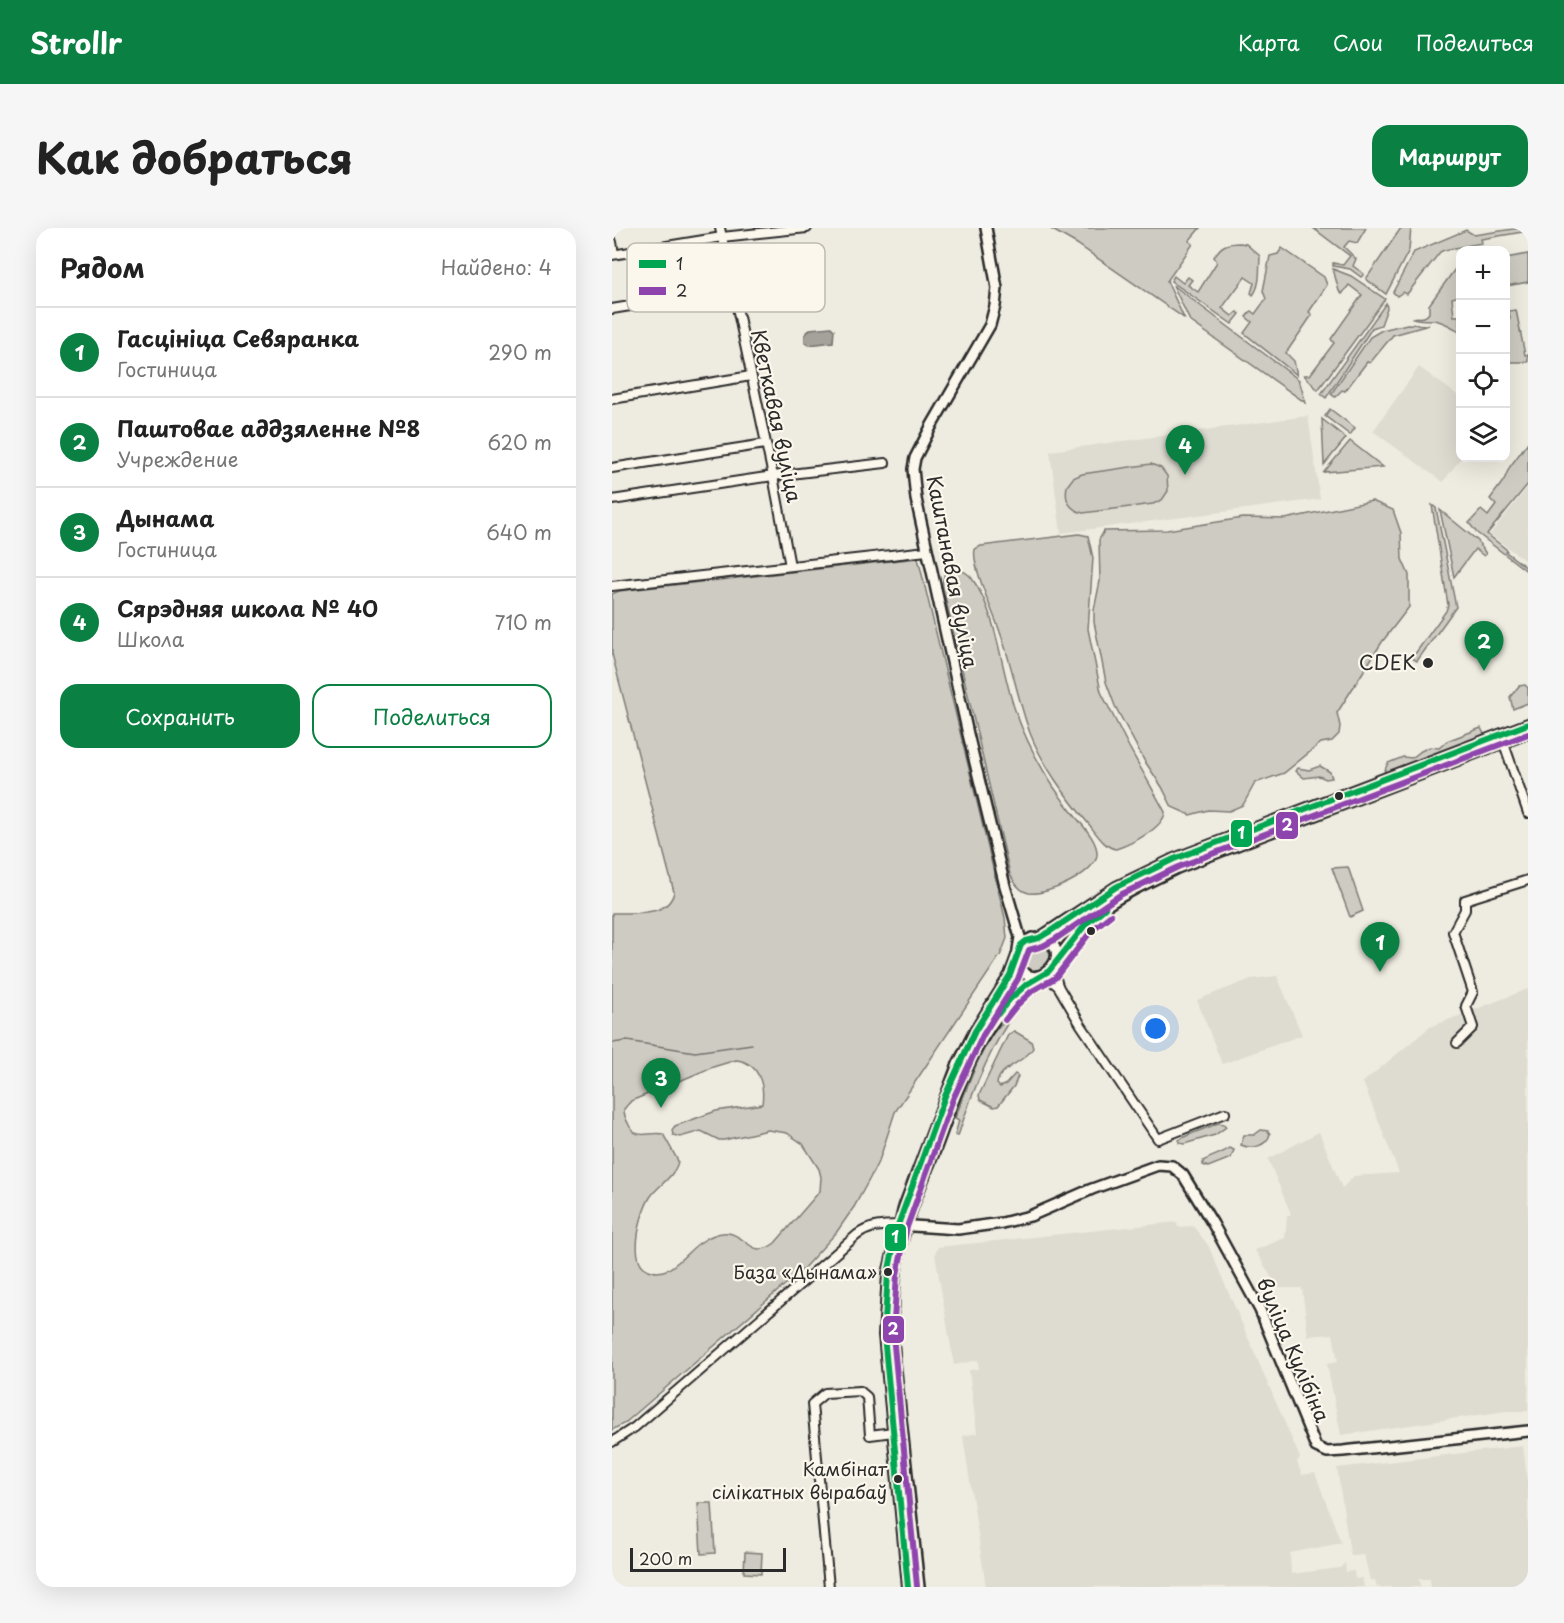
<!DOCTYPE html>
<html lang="ru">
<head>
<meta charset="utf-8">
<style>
  body { margin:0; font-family:"Playpen Sans",sans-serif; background:#f6f6f6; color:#222 }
  .controls { position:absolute; right:18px; top:18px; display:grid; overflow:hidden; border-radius:12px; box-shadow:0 6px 24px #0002 }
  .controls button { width:54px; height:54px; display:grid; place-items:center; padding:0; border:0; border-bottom:2px solid #e0e0e0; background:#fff; color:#222; font:30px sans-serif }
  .scale { position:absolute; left:18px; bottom:15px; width:156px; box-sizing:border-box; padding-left:6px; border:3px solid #2b2b2b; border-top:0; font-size:16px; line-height:21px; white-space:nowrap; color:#2b2b2b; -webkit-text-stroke:4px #fbf7ec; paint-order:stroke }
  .you { position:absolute; left:544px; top:801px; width:21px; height:21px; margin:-15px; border:4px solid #fff; border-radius:50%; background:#1a73e8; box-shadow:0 0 0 9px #1a73e833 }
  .badge { display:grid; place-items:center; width:39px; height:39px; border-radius:50%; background:#0b8043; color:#fff; font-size:20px; font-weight:700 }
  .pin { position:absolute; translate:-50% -50px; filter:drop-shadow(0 2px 3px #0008) }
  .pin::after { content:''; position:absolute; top:32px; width:21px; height:18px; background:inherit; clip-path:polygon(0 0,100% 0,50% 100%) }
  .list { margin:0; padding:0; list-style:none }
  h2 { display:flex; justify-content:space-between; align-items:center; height:78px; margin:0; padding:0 24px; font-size:26px }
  h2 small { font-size:20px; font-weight:400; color:#767676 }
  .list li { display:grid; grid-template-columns:39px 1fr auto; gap:18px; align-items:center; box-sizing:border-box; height:90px; padding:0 24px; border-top:2px solid #e0e0e0 }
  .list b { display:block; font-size:22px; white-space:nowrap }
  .list p { margin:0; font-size:20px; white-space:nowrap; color:#767676 }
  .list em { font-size:20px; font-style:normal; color:#767676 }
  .actions { display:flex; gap:12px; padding:18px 24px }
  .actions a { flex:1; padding:14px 0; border:2px solid #0b8043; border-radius:18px; text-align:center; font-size:21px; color:#0b8043 }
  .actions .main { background:#0b8043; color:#fff }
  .icon { flex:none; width:33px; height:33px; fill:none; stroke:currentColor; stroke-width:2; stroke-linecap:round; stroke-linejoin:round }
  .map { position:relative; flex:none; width:916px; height:1359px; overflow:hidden; border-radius:18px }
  header { display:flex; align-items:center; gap:36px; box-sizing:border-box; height:84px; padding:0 30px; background:#0b8043; color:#fff }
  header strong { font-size:28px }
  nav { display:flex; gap:33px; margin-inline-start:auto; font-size:21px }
  .intro { display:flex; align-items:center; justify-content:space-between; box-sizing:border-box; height:144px; padding:0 36px }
  h1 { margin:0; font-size:42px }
  .button { padding:15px 27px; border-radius:18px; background:#0b8043; color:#fff; font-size:21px; font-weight:700 }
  main { display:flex; gap:36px; padding:0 36px }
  aside { flex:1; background:#fff; border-radius:18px; box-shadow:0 6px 24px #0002 }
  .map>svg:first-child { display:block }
  .built { fill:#dedbd1 }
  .green { fill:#cecbc2; stroke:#7c7b76; stroke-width:1.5; fill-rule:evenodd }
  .water { fill:#a4a29a; stroke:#74726e; stroke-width:1.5 }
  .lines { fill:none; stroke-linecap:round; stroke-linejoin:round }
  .stream { stroke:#74726e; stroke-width:1.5 }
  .minor-casing { stroke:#2b2b2b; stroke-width:12 }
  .major-casing { stroke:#2b2b2b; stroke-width:14 }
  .minor { stroke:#fbf7ec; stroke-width:8 }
  .major { stroke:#fbf7ec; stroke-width:9 }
  .bus-1-casing { stroke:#fbf7ec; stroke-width:10 }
  .bus-2-casing { stroke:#fbf7ec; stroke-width:10 }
  .bus-1 { stroke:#00a651; stroke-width:6 }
  .bus-2 { stroke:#8e44ad; stroke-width:6 }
  .poi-dot { fill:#2b2b2b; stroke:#fbf7ec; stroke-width:2 }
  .labels { text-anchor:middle; stroke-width:4.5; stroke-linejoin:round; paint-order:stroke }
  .bus-label { font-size:18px; fill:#2b2b2b; stroke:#fbf7ec; text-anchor:end }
  .street-label { font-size:20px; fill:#2b2b2b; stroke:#fbf7ec }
  .poi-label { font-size:20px; fill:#2b2b2b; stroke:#fbf7ec; text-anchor:end }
  .key { fill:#fbf7ec; stroke:#bdbab2; stroke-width:1.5 }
  .key-label { font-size:16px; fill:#2b2b2b }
  .line-badge { stroke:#fbf7ec; stroke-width:2 }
  .badge-label { font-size:16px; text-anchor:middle; font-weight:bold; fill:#fff }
</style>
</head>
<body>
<header>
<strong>Strollr</strong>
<nav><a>Карта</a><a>Слои</a><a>Поделиться</a></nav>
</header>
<div class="intro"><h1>Как добраться</h1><a class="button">Маршрут</a></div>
<main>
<aside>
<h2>Рядом<small>Найдено: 4</small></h2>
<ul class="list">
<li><span class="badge">1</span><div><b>Гасцініца Севяранка</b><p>Гостиница</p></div><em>290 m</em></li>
<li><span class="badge">2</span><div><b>Паштовае аддзяленне №8</b><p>Учреждение</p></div><em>620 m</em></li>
<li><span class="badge">3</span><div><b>Дынама</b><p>Гостиница</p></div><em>640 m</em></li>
<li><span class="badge">4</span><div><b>Сярэдняя школа № 40</b><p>Школа</p></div><em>710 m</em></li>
</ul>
<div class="actions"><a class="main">Сохранить</a><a>Поделиться</a></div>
</aside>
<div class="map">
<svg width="916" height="1359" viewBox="0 0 916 1359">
  <rect width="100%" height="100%" fill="#eeebe0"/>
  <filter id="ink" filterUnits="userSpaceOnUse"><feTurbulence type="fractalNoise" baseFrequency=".0167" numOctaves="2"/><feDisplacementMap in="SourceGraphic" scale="12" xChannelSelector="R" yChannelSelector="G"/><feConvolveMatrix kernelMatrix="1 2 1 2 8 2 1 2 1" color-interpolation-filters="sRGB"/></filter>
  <g filter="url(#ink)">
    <g class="built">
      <path d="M 807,139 L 848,169 L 849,230 L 831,254 L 761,203 Z"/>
      <path d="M 696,188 L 708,271 L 449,305 L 438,223 Z"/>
      <path d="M 916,259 L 916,335 L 878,306 Z"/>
      <path d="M 665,748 L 690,807 L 610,836 L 585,772 L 639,751 Z"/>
      <path d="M 916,761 L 916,1183 L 894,1183 L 729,1207 L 715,1136 L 726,1134 L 721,1106 L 696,1108 L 690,1060 L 666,1060 L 643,1022 L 673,1010 L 675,988 L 679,986 L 656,931 L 707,904 L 730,960 L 742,948 L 787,945 L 751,854 L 818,799 Z"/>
      <path d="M 565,994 L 566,999 L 581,998 L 596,1017 L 688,1230 L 685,1234 L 690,1247 L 703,1245 L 729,1315 L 678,1325 L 679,1346 L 728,1340 L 733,1335 L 734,1344 L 742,1343 L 743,1351 L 750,1350 L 752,1359 L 374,1359 L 351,1208 L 365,1205 L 357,1142 L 367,1141 L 366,1132 L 342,1137 L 323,1026 L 326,1019 Z"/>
      <path d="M 911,1218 L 916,1257 L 916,1359 L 819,1359 L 818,1351 L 807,1351 L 808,1359 L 765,1359 L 763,1352 L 758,1352 L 752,1327 L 741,1328 L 738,1325 L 725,1240 Z"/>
    </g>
    <g class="green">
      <path d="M 437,0 L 588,0 L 577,13 L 581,16 L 555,53 L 572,90 L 465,16 Z"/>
      <path d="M 701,0 L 754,0 L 745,15 L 737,13 L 732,19 L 744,31 L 741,38 L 752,46 L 749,49 L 738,41 L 721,38 L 721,35 L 731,37 L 738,28 Z"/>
      <path d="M 789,0 L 799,0 L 797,22 L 774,66 L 754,51 Z"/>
      <path d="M 908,0 L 916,0 L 916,3 L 869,11 L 870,15 L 832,22 L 828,24 L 795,66 L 791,64 L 785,68 L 781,64 L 802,24 L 854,2 L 862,7 Z"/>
      <path d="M 628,15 L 634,16 L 648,28 C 647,41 649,57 641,67 L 639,65 L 642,55 L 633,49 L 610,80 L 620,88 L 625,84 L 628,86 L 620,96 L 559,53 L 562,48 L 571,55 L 576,49 L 580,52 L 576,57 L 586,64 L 605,34 L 602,29 C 609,17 615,15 628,15 Z"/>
      <path d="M 670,20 L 712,49 L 715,57 L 697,84 L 700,87 L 674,125 L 682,133 L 685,147 L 632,105 L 640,94 L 634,89 L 639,83 L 643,86 L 654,71 L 651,63 L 658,28 L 666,26 Z"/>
      <path d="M 916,26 L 916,54 L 894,58 L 894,30 Z"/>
      <path d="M 721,41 L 739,48 L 773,71 L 706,162 L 692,147 L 698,147 L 722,115 L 719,111 L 750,67 L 737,57 L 730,66 L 727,63 Z"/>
      <path d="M 843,41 L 848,41 L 848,68 L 840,70 L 842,88 L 847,88 L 848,108 L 847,103 C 840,99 831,93 822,92 C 814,91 809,93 801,90 C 807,88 812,92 817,85 L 817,77 Z"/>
      <path d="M 561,57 L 687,152 L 694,175 L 578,93 Z"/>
      <path d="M 774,75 L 775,80 L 769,97 L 760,100 L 714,170 L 709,166 Z"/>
      <path d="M 904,82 L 913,127 L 916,127 L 916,134 L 894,134 L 894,92 L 898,91 L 897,83 Z"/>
      <path d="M 795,96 L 817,97 L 781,107 L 758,135 L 755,134 L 733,163 L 730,162 L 723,169 L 719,166 L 758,109 L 770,102 Z"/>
      <path d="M 718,181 L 743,200 L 738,207 L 713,188 Z"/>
      <path d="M 710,191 L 734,210 L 712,237 Z"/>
      <path d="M 738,213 L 771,239 L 712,244 Z"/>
      <path d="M 916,214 L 916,256 L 875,306 L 895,322 L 894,324 L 915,340 L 916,339 L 916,344 L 865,305 L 857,295 L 869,282 L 876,288 L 884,277 L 878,271 L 892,252 L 897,240 Z"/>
      <path d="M 539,236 L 549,240 L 555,248 L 556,263 L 550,272 L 541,276 L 471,285 C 458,282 452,272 455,258 L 461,250 L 470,246 Z"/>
      <path d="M 760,273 L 781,282 L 789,305 L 790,331 L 797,347 L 797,379 L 770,414 L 725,485 L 728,498 L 727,506 L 720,513 L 709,515 L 672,545 L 643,555 L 631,577 L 617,583 L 596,582 L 578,587 L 560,579 L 550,559 L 532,532 L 503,478 L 494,454 L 482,394 L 482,382 L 488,353 L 487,312 L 492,303 L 555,302 L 631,290 L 673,291 Z"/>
      <path d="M 820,277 L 824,280 L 844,379 L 805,433 L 800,430 L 834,383 L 836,377 Z"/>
      <path d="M 828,282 L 866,313 L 874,326 L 872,328 L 863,321 L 842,349 Z"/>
      <path d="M 467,306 L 476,308 L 481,330 L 476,401 L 489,464 L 517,519 L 553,584 C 552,600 519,616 504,621 C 492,620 483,603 475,594 C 453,567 431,538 418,505 C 406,472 400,437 388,404 C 382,386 359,337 363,321 L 369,318 Z"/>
      <path d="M 306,330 L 393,690 L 395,710 L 389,726 L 283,884 L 268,930 L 258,950 L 242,979 L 224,1005 L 189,1043 L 13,1195 L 0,1202 L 0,685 C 21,684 56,690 62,664 L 0,426 L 0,366 L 7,363 ZM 124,832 C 146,834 153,856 150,876 L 104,883 L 63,898 L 60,902 L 61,907 L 68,909 L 89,903 L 107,912 L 112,912 L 156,902 L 175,905 L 191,916 L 207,941 L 209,949 L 208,963 L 163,1015 C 131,1039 134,982 86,1016 C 71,1027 55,1054 33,1040 C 17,1029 29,982 39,968 C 47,957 64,947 66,933 L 51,906 C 36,903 24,914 16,895 C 13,890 12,886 12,881 L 19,873 L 101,839 Z"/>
      <path d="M 343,340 C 350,342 357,345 361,352 C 385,385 389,443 403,482 C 417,521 437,556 463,588 C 471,598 486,613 485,627 C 483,646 434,668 417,665 C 407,663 402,654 398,646 L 330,356 L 333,344 Z"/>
      <path d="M 913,457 L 916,460 L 916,475 L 901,481 L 898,469 L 907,458 Z"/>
      <path d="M 869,500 L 873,508 L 775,545 L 772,544 L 776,535 L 791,529 L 800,530 L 809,523 L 818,519 L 827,520 L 835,513 Z"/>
      <path d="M 708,538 L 718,544 L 720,550 L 714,551 L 707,548 L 692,550 L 684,543 L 686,540 L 697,542 Z"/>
      <path d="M 736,639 L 751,683 L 738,689 L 720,640 Z"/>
      <circle cx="424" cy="729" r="14"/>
      <path d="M 424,756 L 426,759 C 420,767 412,772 406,780 C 378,818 360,864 346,908 L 343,907 L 347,892 L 343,890 L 365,835 L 380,806 L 390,796 L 410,766 Z"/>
      <path d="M 402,803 L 419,813 L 421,820 C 413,835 387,838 385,856 L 388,859 L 394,856 L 403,846 L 406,848 L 402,858 L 386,878 L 382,879 L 368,872 L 367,867 L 396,807 Z"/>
      <path d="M 606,895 L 612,896 L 614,899 L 603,907 L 572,916 L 567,915 L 567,912 C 577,905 594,901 606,895 Z"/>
      <path d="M 649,902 L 656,903 L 658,906 C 655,918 640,922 629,917 L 632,907 L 642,907 Z"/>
      <path d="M 618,920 L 622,922 L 619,930 L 596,939 L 591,937 L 591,933 C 600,928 609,926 618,920 Z"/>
      <path d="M 86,1275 L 100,1275 L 103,1325 L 89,1326 Z"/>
      <path d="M 133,1324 L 150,1325 L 149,1346 L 132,1345 Z"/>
    </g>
    <path class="water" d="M 219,99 L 222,102 L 221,114 L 197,117 L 193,114 L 193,107 L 198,101 Z"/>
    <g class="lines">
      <path class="stream" d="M 0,815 L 15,813 L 83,824 L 140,816"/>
      <defs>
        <g id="minor">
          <path d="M 108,0 L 161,248 L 178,338"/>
          <path d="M 0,14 L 2,26"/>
          <path d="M 0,27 L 110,9 L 195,0"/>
          <path d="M 0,81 L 121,61"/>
          <path d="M 0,171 L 139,148"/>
          <path d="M 0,240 L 153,216"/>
          <path d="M 0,272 L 161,248 L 273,235"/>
          <path d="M 0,358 L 315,323"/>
          <path d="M 890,510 L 916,585"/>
          <path d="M 441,739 L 446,758 L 469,797 L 546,911 L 613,885"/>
          <path d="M 432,747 L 446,758"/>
          <path d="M 845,815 L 861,799 L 854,778 L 861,764 L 841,704 L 853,682 L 853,672 L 916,652"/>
          <path d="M 0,1214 L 23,1199 L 245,1007 C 259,997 270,998 286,997"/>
          <path d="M 217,1359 L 200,1176 L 213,1165 L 248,1163 L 255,1169 L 258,1207 L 281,1204"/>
        </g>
        <g id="major">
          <path d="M 374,0 L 385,60 L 383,78 L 378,97 L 320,197 L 303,230 L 301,241 L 304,271 L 356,506 L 393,658 L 408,709 L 406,722"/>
          <path d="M 427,710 L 504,659 L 562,631 L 916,496"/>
          <path d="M 405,728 C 414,780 475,718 425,710"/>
          <path d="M 444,733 C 457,716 470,697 487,683 C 511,665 539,653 565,640 L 916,505"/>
          <path d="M 286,997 L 346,1001 L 390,995 L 418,988 L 480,961 L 546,937 L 560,938 L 571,947 L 601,996 L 648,1082 L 704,1219 L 715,1224 L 731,1223 L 916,1203"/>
          <path d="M 296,1359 L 272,1107 L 276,1046 L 292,979 L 346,836 L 363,803 L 398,747 L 409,717 L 420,710"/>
          <path d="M 307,1359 L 281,1116 C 281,1092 281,1068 284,1043 C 290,1001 307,961 323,922 C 347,858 368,789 426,748"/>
        </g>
      </defs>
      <use href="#minor" class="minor-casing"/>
      <use href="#major" class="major-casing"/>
      <use href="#minor" class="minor"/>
      <use href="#major" class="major"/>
      <defs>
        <g id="bus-1">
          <path d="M 386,786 L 398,771 L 415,756 L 437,743 L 474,696 L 493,680"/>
          <path d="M 296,1359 L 272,1107 L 276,1046 L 286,997 L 333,868 L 363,803 L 398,747 L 409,717 L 414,713 L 427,710 L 437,704 L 504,659 L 562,631 L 916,496"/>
        </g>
        <g id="bus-2">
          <path d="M 393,792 L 405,777 L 420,763 L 443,750 L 480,702 L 499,687"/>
          <path d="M 305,1358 L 281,1107 L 285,1047 L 295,999 L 341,871 L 371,807 L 406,751 L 417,722 L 431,718 L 442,712 L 508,667 L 566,639 L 916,506"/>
        </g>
      </defs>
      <use href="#bus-1" class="bus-1-casing"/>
      <use href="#bus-2" class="bus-2-casing"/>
      <use href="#bus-1" class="bus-1"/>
      <use href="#bus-2" class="bus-2"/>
    </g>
  </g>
  <g class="poi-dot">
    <circle cx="816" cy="435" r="6"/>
    <circle cx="727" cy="568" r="5"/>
    <circle cx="479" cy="703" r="5"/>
    <circle cx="276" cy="1044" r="5"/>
    <circle cx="286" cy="1251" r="5"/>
  </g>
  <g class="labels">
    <g class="bus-label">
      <text x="265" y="1051">База «Дынама»</text>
      <text x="275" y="1248">Камбінат<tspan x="275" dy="23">сілікатных вырабаў</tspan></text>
    </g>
    <g class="street-label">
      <text transform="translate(164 188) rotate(78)" y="7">Кветкавая вуліца</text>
      <text transform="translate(340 344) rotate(79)" y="7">Каштанавая вуліца</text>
      <text transform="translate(681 1122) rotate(67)" y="7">вуліца Кулібіна</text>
    </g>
    <g class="poi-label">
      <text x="804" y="442">CDEK</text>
    </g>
  </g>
  <rect x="15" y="15" width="198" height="69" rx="9" class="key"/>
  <rect x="27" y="32" width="27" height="8" fill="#00a651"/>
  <rect x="27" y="59" width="27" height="8" fill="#8e44ad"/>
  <g class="key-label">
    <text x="64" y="42">1</text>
    <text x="64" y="69">2</text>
  </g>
  <g class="line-badge">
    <rect x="663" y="583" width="24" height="29" rx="6" fill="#8e44ad"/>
    <rect x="618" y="591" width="23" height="29" rx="6" fill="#00a651"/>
    <rect x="272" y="995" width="23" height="29" rx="6" fill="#00a651"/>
    <rect x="270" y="1087" width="23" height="29" rx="6" fill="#8e44ad"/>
  </g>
  <g class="badge-label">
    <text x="675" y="603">2</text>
    <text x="629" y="611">1</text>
    <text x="283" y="1015">1</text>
    <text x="281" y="1107">2</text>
  </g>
</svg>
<div class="controls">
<button>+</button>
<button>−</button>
<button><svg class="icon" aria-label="locate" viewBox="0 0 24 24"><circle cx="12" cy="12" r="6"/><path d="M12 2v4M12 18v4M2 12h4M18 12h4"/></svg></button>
<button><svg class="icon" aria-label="layers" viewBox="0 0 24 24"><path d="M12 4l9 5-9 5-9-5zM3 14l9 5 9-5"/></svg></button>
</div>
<div class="scale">200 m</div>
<div class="you"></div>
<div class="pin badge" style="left:768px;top:744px">1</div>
<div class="pin badge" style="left:872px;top:443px">2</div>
<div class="pin badge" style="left:49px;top:880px">3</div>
<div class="pin badge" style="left:573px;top:247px">4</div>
</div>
</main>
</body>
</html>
